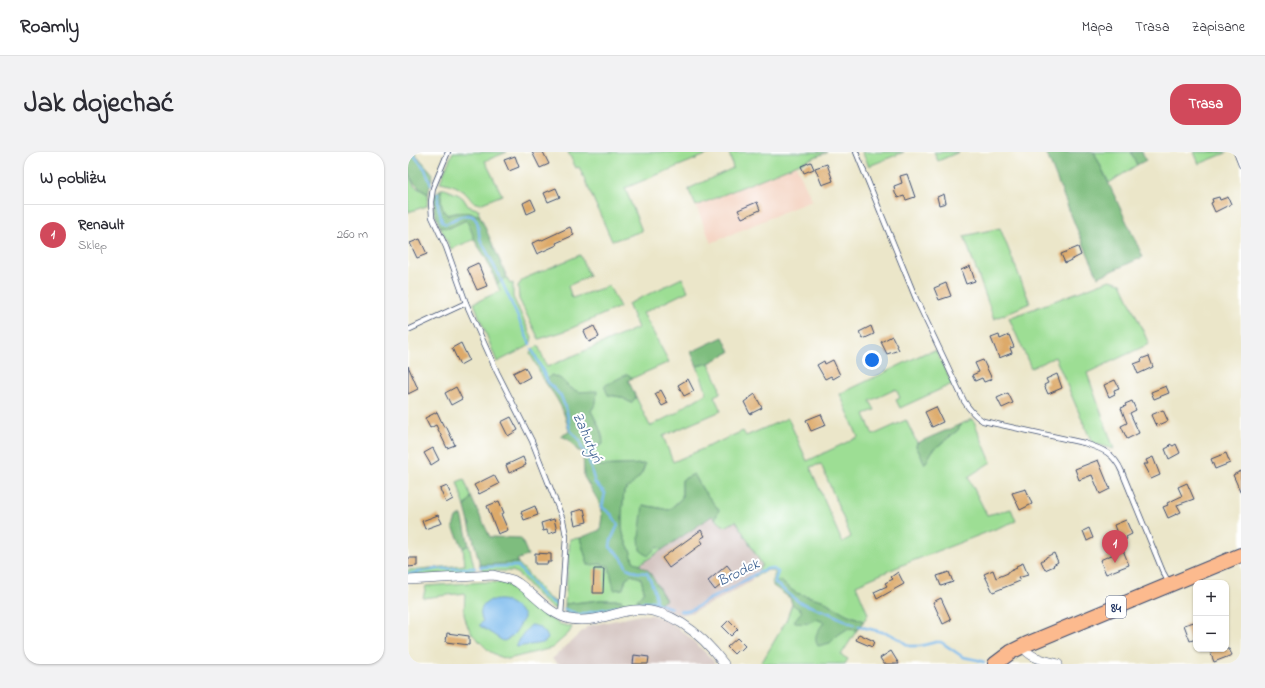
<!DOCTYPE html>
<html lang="pl">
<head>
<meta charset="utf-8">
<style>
  body { margin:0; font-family:"Indie Flower",sans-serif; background:#f2f2f3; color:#2b2b33 }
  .controls { position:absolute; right:12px; bottom:12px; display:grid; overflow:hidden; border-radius:8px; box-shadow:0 1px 3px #0004 }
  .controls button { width:36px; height:36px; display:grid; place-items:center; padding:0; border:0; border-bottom:1px solid #e1e1e2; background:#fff; color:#2b2b33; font:20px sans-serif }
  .you { position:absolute; left:464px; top:208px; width:14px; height:14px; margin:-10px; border:3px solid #fff; border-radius:50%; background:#1a73e8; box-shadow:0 0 0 6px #1a73e833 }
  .badge { display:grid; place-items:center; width:26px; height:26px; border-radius:50%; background:#d1495b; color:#fff; font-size:13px; font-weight:700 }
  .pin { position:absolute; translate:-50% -33px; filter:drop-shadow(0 1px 2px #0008) }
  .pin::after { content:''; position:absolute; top:21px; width:14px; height:12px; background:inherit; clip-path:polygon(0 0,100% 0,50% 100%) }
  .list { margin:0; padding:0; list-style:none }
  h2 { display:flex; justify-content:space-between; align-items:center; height:52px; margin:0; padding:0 16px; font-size:17px }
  h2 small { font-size:13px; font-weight:400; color:#7c7c81 }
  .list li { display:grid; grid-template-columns:26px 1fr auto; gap:12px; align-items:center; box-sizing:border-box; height:60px; padding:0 16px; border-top:1px solid #e1e1e2 }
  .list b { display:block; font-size:15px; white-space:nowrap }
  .list p { margin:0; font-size:13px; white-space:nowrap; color:#7c7c81 }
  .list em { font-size:13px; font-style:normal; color:#7c7c81 }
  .map { position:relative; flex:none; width:833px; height:512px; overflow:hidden; border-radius:16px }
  header { display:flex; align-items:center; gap:24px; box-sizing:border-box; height:56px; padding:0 20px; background:#fff; border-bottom:1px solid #e1e1e2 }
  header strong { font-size:19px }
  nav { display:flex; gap:22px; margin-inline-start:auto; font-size:14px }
  .intro { display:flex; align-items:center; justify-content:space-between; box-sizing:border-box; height:96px; padding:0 24px }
  h1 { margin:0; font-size:28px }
  .button { padding:10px 18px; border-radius:16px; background:#d1495b; color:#fff; font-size:14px; font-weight:700 }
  main { display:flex; gap:24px; padding:0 24px }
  aside { flex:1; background:#fff; border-radius:16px; box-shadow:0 1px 3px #0004 }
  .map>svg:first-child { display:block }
  .built { fill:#f4d3c1 }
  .industrial { fill:#d0c0bc }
  .green { fill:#9dde94; stroke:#5c8679; fill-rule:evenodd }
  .forest { fill:#7ebd7e; stroke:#4c766e }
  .water { fill:#77b8ec; stroke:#4974a5 }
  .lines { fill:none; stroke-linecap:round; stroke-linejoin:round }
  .stream { stroke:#77b8ec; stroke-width:2.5 }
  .building { fill:#ddaa6b }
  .service-casing { stroke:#3a4a6e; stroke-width:6 }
  .minor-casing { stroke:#3a4a6e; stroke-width:10 }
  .primary-casing { stroke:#3a4a6e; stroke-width:16 }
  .service { stroke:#fff; stroke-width:4.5 }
  .minor { stroke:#fff; stroke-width:9 }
  .primary { stroke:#fcba8e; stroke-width:14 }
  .labels { text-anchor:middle; stroke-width:4; stroke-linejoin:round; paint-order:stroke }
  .shield { fill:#fff; stroke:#5f6d8e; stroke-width:1 }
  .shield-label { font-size:13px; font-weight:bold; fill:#1b2f5e }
  .water-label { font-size:15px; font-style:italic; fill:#3b5f90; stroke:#fff }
</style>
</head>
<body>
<header>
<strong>Roamly</strong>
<nav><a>Mapa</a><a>Trasa</a><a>Zapisane</a></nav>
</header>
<div class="intro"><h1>Jak dojechać</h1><a class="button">Trasa</a></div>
<main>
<aside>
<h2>W pobliżu<small></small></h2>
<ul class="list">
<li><span class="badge">1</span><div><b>Renault</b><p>Sklep</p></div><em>260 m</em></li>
</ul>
</aside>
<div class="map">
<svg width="833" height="512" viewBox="0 0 833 512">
  <rect width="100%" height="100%" fill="#fff"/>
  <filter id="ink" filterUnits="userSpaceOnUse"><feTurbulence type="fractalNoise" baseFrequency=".025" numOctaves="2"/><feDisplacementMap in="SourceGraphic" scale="8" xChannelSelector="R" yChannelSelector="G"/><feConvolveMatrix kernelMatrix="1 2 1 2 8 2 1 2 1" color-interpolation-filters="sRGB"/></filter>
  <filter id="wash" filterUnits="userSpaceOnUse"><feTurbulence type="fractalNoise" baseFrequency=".012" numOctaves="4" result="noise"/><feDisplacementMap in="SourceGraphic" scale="16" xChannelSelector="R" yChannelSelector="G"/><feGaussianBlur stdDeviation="0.9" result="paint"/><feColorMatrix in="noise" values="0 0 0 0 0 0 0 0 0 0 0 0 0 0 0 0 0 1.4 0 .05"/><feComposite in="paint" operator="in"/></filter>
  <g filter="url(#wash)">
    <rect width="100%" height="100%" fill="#ebe6c9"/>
    <path class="built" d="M 388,13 L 404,48 L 303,91 L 288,54 Z"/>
    <g class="industrial">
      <path d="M 304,364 L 317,375 L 328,368 L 354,413 L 342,430 L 314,446 L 285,460 L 273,463 L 240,453 L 255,450 L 241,419 L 231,413 Z"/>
      <path d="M 233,463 L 245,463 L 263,471 L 280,484 L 304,507 L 307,512 L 150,512 L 144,507 L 180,474 Z"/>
    </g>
    <g class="green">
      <path d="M 45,0 L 99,0 L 77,9 L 94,43 L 72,52 L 65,50 C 55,37 49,33 32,30 Z"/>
      <path d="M 160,0 L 305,0 L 217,36 L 234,79 L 204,89 L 171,15 L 168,16 Z"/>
      <path d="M 321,0 L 419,0 L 288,54 L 280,37 L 325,16 Z"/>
      <path d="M 454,0 L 496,0 L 461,14 Z"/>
      <path d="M 526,0 L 551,0 L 530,9 Z"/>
      <path d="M 686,0 L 723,0 L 729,13 L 701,31 Z"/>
      <path d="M 786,0 L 818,0 L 818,1 L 791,12 Z"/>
      <path d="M 0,20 L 6,34 L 20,42 L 19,54 L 0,60 Z"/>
      <path d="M 33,37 L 37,37 L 51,43 L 55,46 L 60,54 L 72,58 L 70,59 L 72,64 C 61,60 52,59 40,63 L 36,60 L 33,51 Z"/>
      <path d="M 58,68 L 61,73 L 67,87 L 43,97 L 32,75 L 41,76 Z"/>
      <path d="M 592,76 L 622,151 L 586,167 L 556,84 Z"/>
      <path d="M 172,103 L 181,124 L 160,134 L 164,146 L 201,134 L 212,155 L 157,179 L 131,187 L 111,147 L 110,134 L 115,127 Z"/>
      <path d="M 99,125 L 102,132 L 105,131 L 105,145 L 121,179 L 124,185 L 123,190 L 119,195 L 89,210 L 66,151 L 92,139 L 89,132 Z"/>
      <path d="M 274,126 L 280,139 L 235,161 L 261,210 L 225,226 L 219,222 L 200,243 L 213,245 L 223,251 L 228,245 L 242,274 L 272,259 L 272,257 L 299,241 L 289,214 L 301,211 L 311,233 L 312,241 L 306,244 L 313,259 L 255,284 L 265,310 L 335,279 L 338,284 L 380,266 L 399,309 L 450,285 L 432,242 L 517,201 L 528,199 L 544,232 L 492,256 L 488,248 L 492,246 L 488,237 L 462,249 L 467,258 L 456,262 L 465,283 L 498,268 L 509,291 L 508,294 L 517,311 L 525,298 L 550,278 L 553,272 L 565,267 L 583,310 L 560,325 L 579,363 L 603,357 L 608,369 L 499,411 L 448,433 L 460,462 L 456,469 L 438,462 L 414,448 L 388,441 L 371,428 L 365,434 L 364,428 L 367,422 L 366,419 L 360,418 L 346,425 L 354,413 L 328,369 L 317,375 L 307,367 L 311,358 L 295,338 L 286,322 L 274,328 L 274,346 L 261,358 L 235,353 L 249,395 L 254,398 L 231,413 L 225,409 C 223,397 219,394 216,385 C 212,375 215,350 216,339 C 224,332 235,324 237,312 L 188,314 L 182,299 L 195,287 L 190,272 L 183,259 L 188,251 L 162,236 L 153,227 L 143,223 L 137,230 L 122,201 L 130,193 L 139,215 L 230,176 L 220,152 ZM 413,312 L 443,385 L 434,390 L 402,315 Z"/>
      <path d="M 702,128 L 713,131 L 741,192 L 679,221 L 706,297 L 684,291 L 647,205 L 623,216 L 601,166 Z"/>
      <path d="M 56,327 L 63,345 L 57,355 L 49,330 Z"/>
      <path d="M 172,386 L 180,413 L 193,412 L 201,414 L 204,429 L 215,436 L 218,426 L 223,423 L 233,426 L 236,439 L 229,448 L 240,453 L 217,456 L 213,448 L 192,448 L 157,452 L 162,387 Z"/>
      <path d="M 61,393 L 67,419 L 0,425 L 0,418 L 57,413 L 55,396 Z"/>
      <path d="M 110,411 L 117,418 L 139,445 L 151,452 L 149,457 C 133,454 120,427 105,419 L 75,419 L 72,413 Z"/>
      <path d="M 75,430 L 97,431 L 107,437 L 141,466 L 152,472 L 164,475 L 161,481 L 144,496 L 100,507 L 92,505 L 81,499 L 64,482 L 59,473 L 56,462 L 57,441 L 15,446 L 18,434 Z"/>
      <path d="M 384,452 L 395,459 L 398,472 L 408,467 L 416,470 L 422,491 C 432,480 435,476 449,478 L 433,503 L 440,507 L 437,512 L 355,512 L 354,510 L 378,469 Z"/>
    </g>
    <g class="forest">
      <path d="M 0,0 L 6,0 L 25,22 L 20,42 C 0,29 0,24 0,0 Z"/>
      <path d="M 638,0 L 686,0 L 735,105 L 690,125 L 668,75 Z"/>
      <path d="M 723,0 L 734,0 L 738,8 L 729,13 Z"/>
      <path d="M 33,37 L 33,51 L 36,60 L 40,63 C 52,59 61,60 72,64 L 99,125 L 89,132 L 78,106 L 68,91 L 61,73 L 58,68 L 41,76 L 32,75 L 26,60 L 26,43 Z"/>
      <path d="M 315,185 L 322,200 L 301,211 L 289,214 L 283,200 Z"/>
      <path d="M 219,222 L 225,226 L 220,228 L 228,245 L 223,251 L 213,245 L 200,243 L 196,234 Z"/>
      <path d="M 143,223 L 153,227 L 162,236 L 171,240 L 189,239 L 188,251 L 183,259 C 188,269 195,280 195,292 L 182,299 L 188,314 L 237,312 C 235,324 225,332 216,339 C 215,350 212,375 216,385 C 219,394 223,397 225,409 L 241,419 L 258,448 C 248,454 239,452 229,448 L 236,439 L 233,426 L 223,423 L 218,426 L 215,437 L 206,438 L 201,414 L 193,412 L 180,413 L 172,386 L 192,378 L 194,364 L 191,350 L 176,325 L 175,299 L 170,299 L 160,287 L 153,284 L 161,280 C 157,259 150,247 137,230 Z"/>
      <path d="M 553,272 L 550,278 L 525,298 L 517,312 L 508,294 L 509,291 Z"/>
      <path d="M 286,322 L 295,338 L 311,358 L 307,367 L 304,364 L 254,398 L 249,395 L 240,404 L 232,398 L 231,385 L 235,353 L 261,358 L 274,346 L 274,328 Z"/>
      <path d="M 63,345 L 82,385 L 113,386 L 120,403 L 109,408 L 110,411 L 72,413 L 57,355 Z"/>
      <path d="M 54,363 L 61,393 L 55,396 L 45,375 L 48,366 Z"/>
      <path d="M 371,428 L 388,441 L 414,448 L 438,462 L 456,469 L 449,478 L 439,477 L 430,483 L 422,491 L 410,494 C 404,484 411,478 416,470 L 408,467 C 400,471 394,474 386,469 L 394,459 L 384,452 L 382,446 L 365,434 Z"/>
      <path d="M 192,448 L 213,448 L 217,456 L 171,466 L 157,461 L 157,452 Z"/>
    </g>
    <g class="water">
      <path d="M 83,448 C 87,449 88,448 92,448 C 101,448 111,457 116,463 L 116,466 C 110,475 106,487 95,489 L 72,474 L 72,472 L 75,469 C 70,460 73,453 83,448 Z"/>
      <path d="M 123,473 C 130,473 139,480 140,487 L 135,491 L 108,495 L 114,483 Z"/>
    </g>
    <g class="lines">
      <g class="stream">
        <path d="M 3,0 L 17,17 L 23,33"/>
        <path d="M 30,41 L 30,53 L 34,70 L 38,72 C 45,68 55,61 64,64 C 73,68 69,82 73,89 C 92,122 106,158 122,192"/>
        <path d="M 124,197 L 140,230 L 153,244 L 159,260 L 162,278 L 172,289 L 174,297 L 179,302 L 187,331 L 197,341 L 194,355 L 204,363 L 210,373 L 203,388 L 202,395 L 213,405 L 219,416 L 228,420 L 239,421 C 244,431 248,440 248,451"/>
        <path d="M 72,415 L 110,414 L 135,445 L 149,453"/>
        <path d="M 0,422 L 29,417 L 67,416"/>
        <path d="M 156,457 L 172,463 L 191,458 L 244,449 L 263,456"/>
        <path d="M 272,459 C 284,461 290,453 300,448 C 307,444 315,441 322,437 C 334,431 351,417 364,416 L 370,420 L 367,428 L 367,431 L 391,450 L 421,461 L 446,473"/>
        <path d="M 450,474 L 482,482 L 491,487 L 501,494 L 512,494 L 528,490 L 533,490 L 555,505 L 570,508 L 576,510"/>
      </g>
    </g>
    <g id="blocks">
      <g class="building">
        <path d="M 124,0 L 135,0 L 141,12 L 132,16 Z"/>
        <path d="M 107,4 L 111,15 L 101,19 L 96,8 Z"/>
        <path d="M 403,10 L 406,17 L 396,21 L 393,14 Z"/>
        <path d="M 419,12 L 425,29 L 414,33 L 407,16 Z"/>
        <path d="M 499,22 L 507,45 L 498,48 L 496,44 L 490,46 L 487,41 L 486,34 L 494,31 L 492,24 Z"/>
        <path d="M 148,36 L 152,45 L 140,50 L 136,41 Z"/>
        <path d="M 536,42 L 538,51 L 531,53 L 529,45 Z"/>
        <path d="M 811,45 L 812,48 L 820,45 L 823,52 L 807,60 L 803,51 L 805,50 L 804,47 Z"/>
        <path d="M 123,47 L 128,58 L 119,62 L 115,51 Z"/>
        <path d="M 349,50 L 352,58 L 334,66 L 330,58 Z"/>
        <path d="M 162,75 L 166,83 L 148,91 L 149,93 L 129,102 L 124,91 L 132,88 L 132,89 Z"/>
        <path d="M 12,87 L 19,102 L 9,106 L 2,91 Z"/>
        <path d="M 670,95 L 673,103 L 657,111 L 653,102 Z"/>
        <path d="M 70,111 L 79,134 L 69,138 L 59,116 Z"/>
        <path d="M 562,114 L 567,129 L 558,132 L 553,118 Z"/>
        <path d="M 538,131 L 543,144 L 531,148 L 526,136 Z"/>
        <path d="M 186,174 L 191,185 L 181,190 L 176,179 Z"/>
        <path d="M 463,174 L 466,182 L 455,187 L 451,180 Z"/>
        <path d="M 591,183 L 592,187 L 601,183 L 606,195 L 602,196 L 604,201 L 591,206 L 583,186 Z"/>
        <path d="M 484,184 L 491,198 L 479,202 L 473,190 Z"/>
        <path d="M 53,191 L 61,208 L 52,213 L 44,196 Z"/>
        <path d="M 741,204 L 745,215 L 730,222 L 726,212 L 734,209 L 733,207 Z"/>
        <path d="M 425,208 L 432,223 L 425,227 L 423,224 L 417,227 L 409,213 L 416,209 L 417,212 Z"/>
        <path d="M 575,208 L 584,227 L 576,230 L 574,226 L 567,229 L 564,223 L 571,220 L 567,211 Z"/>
        <path d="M 0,214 L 10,237 L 0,242 Z"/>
        <path d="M 117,215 L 122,225 L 111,231 L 105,221 Z"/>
        <path d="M 649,222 L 654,236 L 640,242 L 636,233 L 640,231 L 638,227 Z"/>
        <path d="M 280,227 L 286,239 L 276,244 L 270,233 Z"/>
        <path d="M 707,228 L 711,236 L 706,238 L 707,242 L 701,245 L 696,233 Z"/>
        <path d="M 758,234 L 761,241 L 746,247 L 743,240 Z"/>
        <path d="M 48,235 L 54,247 L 43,253 L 37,241 Z"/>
        <path d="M 253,238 L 260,251 L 254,254 L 247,242 Z"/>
        <path d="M 600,241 L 605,251 L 594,256 L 589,246 Z"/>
        <path d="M 347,242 L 354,256 L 342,262 L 336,250 Z"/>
        <path d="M 724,249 L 728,258 L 722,261 L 731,281 L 719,287 L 713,274 L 719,271 L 713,256 L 718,254 L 717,252 Z"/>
        <path d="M 528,255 L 535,270 L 524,275 L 517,260 Z"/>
        <path d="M 755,258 L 760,269 L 749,274 L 748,271 L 747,272 L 743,263 Z"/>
        <path d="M 29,260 L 36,275 L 38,274 L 47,293 L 39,296 L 28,273 L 22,276 L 17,266 Z"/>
        <path d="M 413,262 L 418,273 L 403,279 L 398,268 Z"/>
        <path d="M 103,265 L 110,278 L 100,284 L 93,270 Z"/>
        <path d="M 762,292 L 765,294 L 768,292 L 772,301 L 761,307 L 757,297 L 761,295 Z"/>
        <path d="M 25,296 L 31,308 L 23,313 L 16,301 Z"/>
        <path d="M 818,301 L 822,311 L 807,317 L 803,307 Z"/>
        <path d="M 115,305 L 118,313 L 101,321 L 98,313 Z"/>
        <path d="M 745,305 L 752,323 L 743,327 L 735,312 L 740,312 L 738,308 Z"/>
        <path d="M 690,308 L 702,337 L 692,342 L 684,323 L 671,328 L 667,317 Z"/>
        <path d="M 833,319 L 833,341 L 825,323 Z"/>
        <path d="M 86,323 L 91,332 L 71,342 L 66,333 Z"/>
        <path d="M 779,331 L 786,347 L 769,353 L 773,360 L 760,366 L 755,355 L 760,353 L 759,351 L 774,344 L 770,335 Z"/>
        <path d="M 39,334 L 45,347 L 38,351 L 32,337 Z"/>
        <path d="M 618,337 L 624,352 L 612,358 L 604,341 Z"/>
        <path d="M 91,349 L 96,361 L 93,362 L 100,378 L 90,382 L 79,354 Z"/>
        <path d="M 127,354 L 130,363 L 116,368 L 113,360 Z"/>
        <path d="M 176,357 L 179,370 L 167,373 L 164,360 Z"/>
        <path d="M 30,363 L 34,371 L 17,377 L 14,369 Z"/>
        <path d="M 146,367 L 149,379 L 140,382 L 139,378 L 135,379 L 133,371 Z"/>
        <path d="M 718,368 L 724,382 L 718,385 L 719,387 L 712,390 L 706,373 Z"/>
        <path d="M 681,376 L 685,386 L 679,389 L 675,379 Z"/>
        <path d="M 293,378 L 297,384 L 292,387 L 295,391 L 261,416 L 254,406 Z"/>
        <path d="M 715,398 L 721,413 L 698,422 L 692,408 Z"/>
        <path d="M 127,401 L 143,402 L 143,410 L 139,410 L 140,412 L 127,412 Z"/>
        <path d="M 646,401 L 650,410 L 645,413 L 646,414 L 637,418 L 633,409 L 638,406 L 638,405 Z"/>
        <path d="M 0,406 L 9,406 L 9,414 L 0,415 Z"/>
        <path d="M 615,411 L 620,423 L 610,426 L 612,429 L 585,440 L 576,422 L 585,418 L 588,426 L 600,421 L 600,420 L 609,416 L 608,414 Z"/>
        <path d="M 319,413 L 326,422 L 307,438 L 300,429 Z"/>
        <path d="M 186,417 L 196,417 L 195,441 L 185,441 Z"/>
        <path d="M 490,420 L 496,432 L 469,447 L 466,440 L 479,434 L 477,431 L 485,427 L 483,425 Z"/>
        <path d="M 541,420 L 545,430 L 533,434 L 529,424 Z"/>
        <path d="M 533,446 L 543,468 L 535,472 L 525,450 Z"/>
        <path d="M 321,468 L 330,477 L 323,484 L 314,475 Z"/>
        <path d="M 786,470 L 788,477 L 788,487 L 782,489 L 776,473 Z"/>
        <path d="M 39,481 L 61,484 L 61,493 L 38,490 Z"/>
        <path d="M 451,482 L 466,489 L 464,495 L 448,488 Z"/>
        <path d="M 329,486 L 337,494 L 332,499 L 330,498 L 326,502 L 319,495 Z"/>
        <path d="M 801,497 L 821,497 L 824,503 L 806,510 Z"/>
        <path d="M 483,499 L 491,512 L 476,512 L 472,506 Z"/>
        <path d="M 226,503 L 241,505 L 240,512 L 225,512 Z"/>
      </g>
    </g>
  </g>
  <g filter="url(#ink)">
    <use href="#blocks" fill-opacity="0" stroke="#3a4a6e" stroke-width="1"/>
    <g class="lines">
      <defs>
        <g id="service">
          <path d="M 40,0 L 25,36 L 23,50 L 24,65 L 38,95 L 58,151 L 89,220 L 124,289 L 155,368 L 158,384 L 153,464"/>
          <path d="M 448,0 L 508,147 L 556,249 C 561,257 567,264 575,269 L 676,291 C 695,297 706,301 714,320 L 755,420 L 761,431"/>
          <path d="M 828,0 L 833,13"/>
          <path d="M 0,178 L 58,151"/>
        </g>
        <g id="minor">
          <path d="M 0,428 L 85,423 L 105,428 L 110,431 C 127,443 142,463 162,467 C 182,471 200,463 219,459 C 258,451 294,482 316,512"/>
          <path d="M 614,494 C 623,507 636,508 650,512"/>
        </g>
        <path id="primary" d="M 587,512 L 603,500 L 619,492 L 833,403"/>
      </defs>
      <use href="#service" class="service-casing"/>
      <use href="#minor" class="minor-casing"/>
      <use href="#primary" class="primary-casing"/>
      <use href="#service" class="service"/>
      <use href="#minor" class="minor"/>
      <use href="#primary" class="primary"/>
    </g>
  </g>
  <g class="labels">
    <rect class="shield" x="698" y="444" width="20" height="22" rx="3"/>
    <g class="shield-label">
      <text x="708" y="460">84</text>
    </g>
    <g class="water-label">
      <text transform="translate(180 285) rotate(66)" y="5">Zahutyń</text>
      <text transform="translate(330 420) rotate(-26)" y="5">Brodek</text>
    </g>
  </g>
</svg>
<div class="controls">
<button>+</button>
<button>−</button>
</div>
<div class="you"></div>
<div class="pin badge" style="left:707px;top:411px">1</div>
</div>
</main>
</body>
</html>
